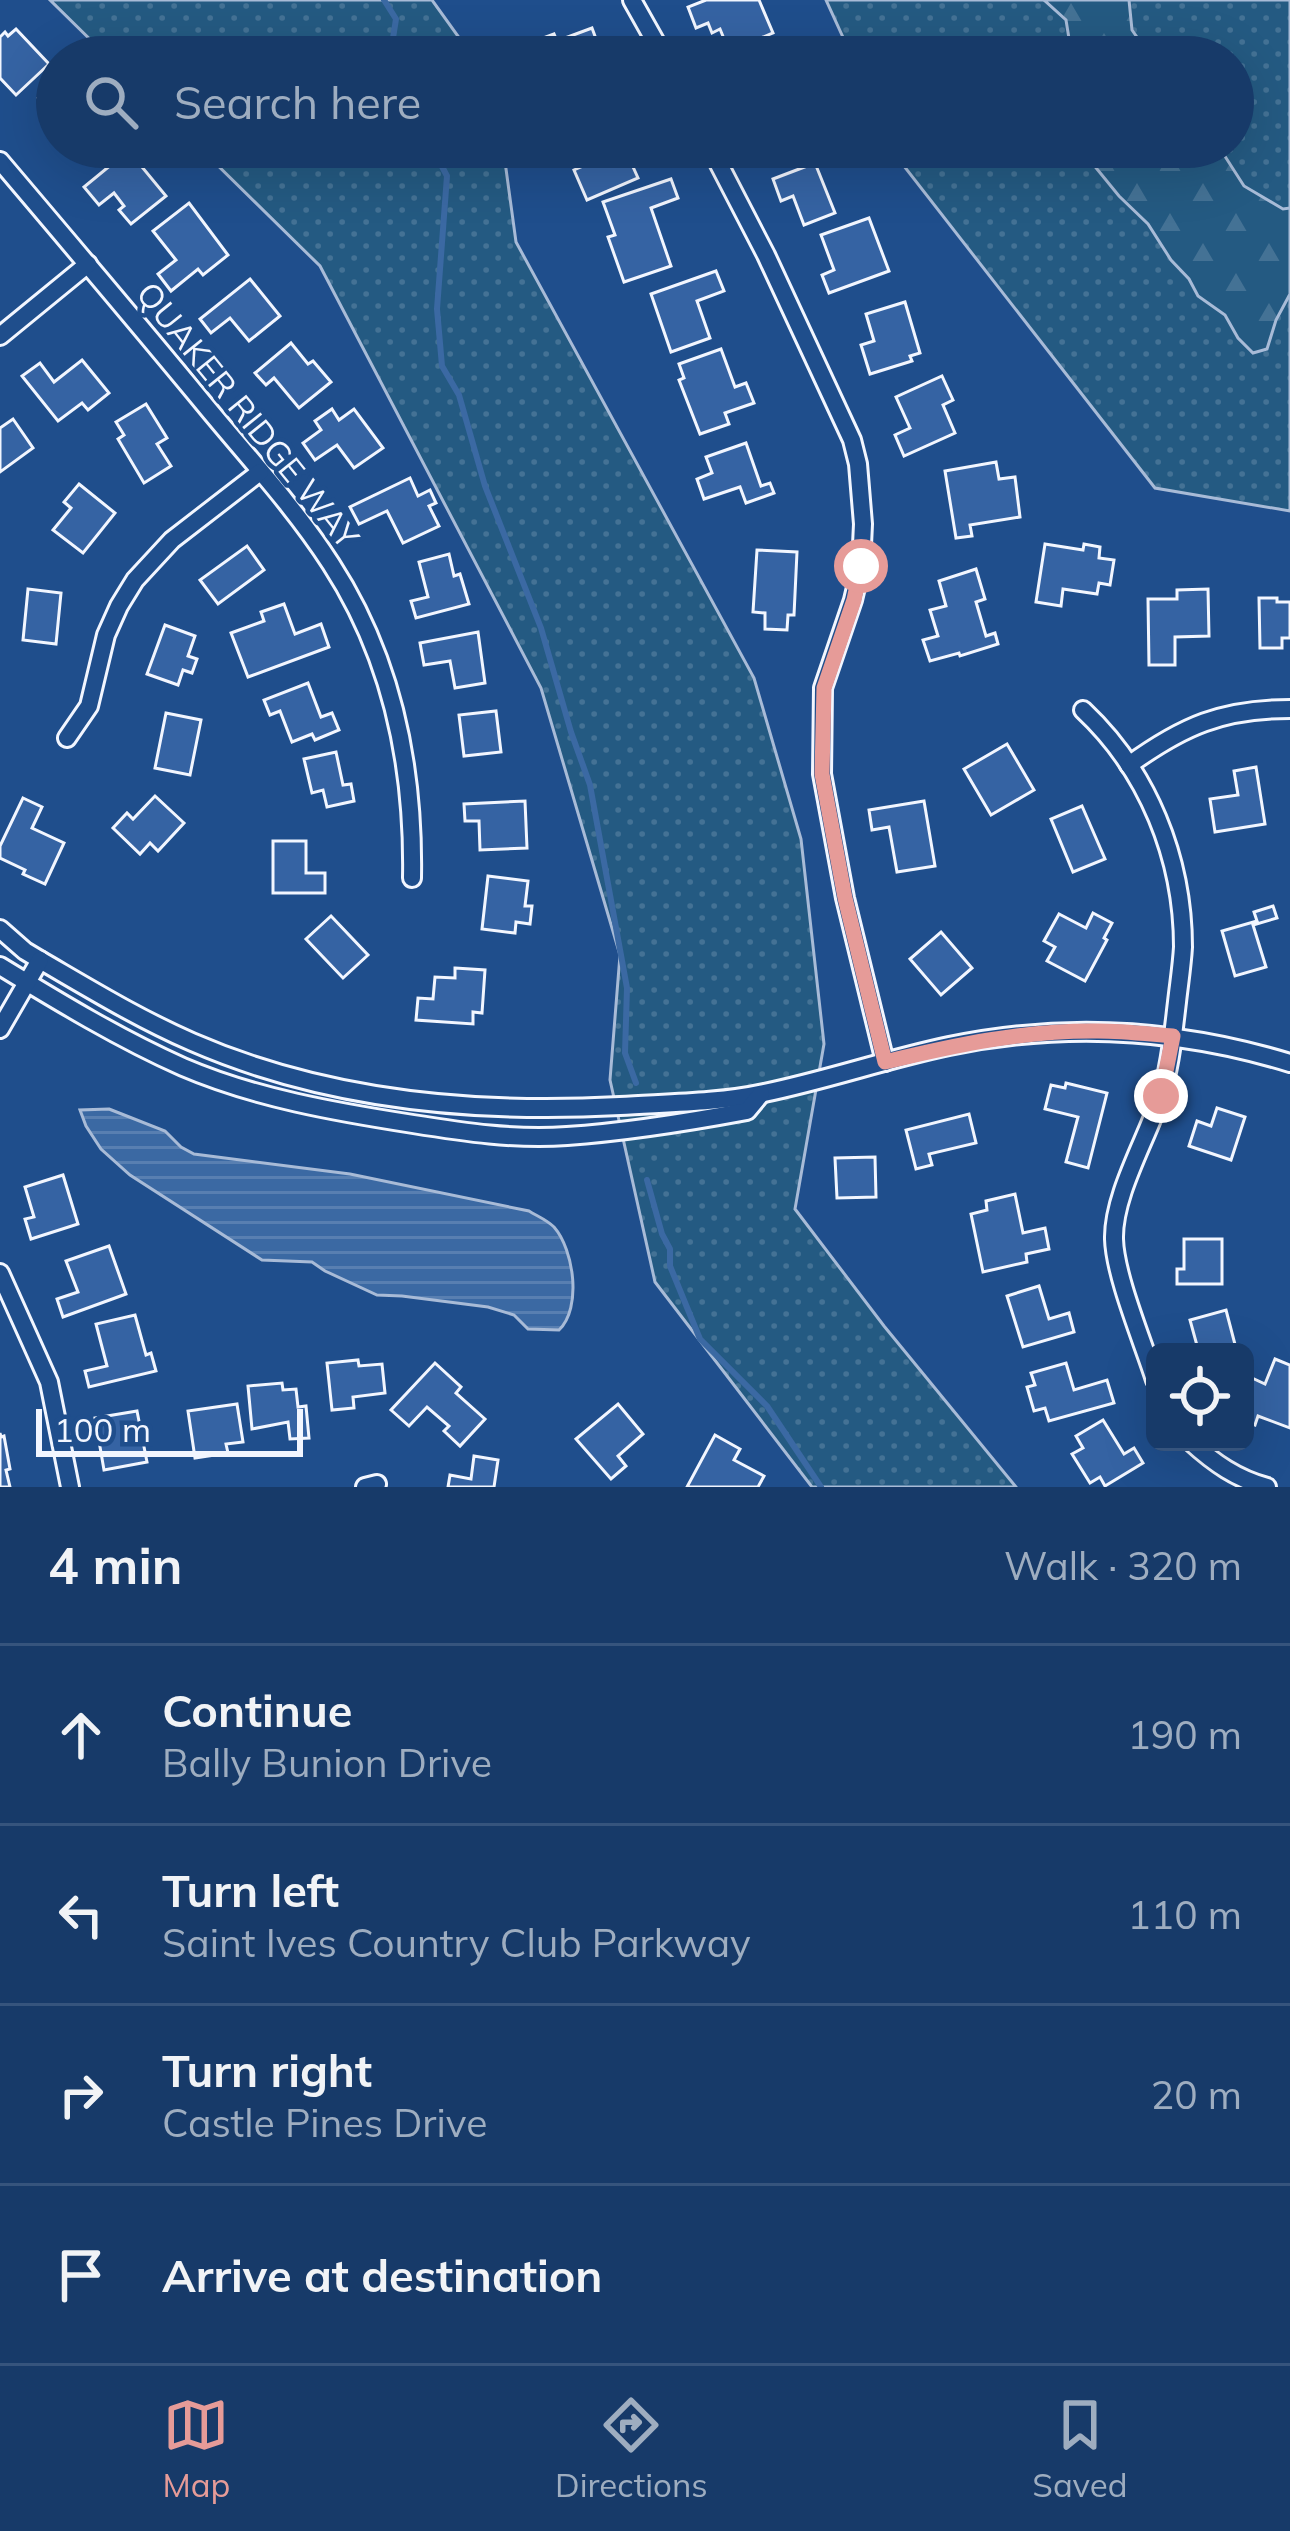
<!DOCTYPE html>
<html lang="en">
<head>
<meta charset="utf-8">
<style>
  body { margin:0; font-family:Mulish,sans-serif; background:#20416f; color:#f1f3f6 }
  .controls { position:absolute; right:36px; bottom:36px; display:grid; overflow:hidden; border-radius:18px; box-shadow:0 12px 48px #0002 }
  .controls button { width:108px; height:108px; display:grid; place-items:center; padding:0; border:0; border-bottom:3px solid #36547d; background:#173a69; color:#f1f3f6; font:60px sans-serif }
  .scale { position:absolute; left:36px; bottom:30px; width:267px; box-sizing:border-box; padding-left:12px; border:6px solid #f2f6ff; border-top:0; font-size:33px; line-height:42px; white-space:nowrap; color:#f2f6ff; -webkit-text-stroke:9px #1f4e8c; paint-order:stroke }
  .stop { position:absolute; width:36px; height:36px; margin:-27px; border:9px solid #e69b98; border-radius:50%; background:#fff }
  .stop.end { background:#e69b98; border-color:#fff; box-shadow:0 3px 12px #0008 }
  .list { margin:0; padding:0; list-style:none }
  h2 { display:flex; justify-content:space-between; align-items:center; height:156px; margin:0; padding:0 48px; font-size:51px }
  h2 small { font-size:39px; font-weight:400; color:#9eadc0 }
  .list li { display:grid; grid-template-columns:78px 1fr auto; gap:36px; align-items:center; box-sizing:border-box; height:180px; padding:0 48px; border-top:3px solid #36547d }
  .list b { display:block; font-size:45px; white-space:nowrap }
  .list p { margin:0; font-size:39px; white-space:nowrap; color:#9eadc0 }
  .list em { font-size:39px; font-style:normal; color:#9eadc0 }
  .icon { flex:none; width:66px; height:66px; fill:none; stroke:currentColor; stroke-width:2; stroke-linecap:round; stroke-linejoin:round }
  .map { position:relative; flex:none; width:1290px; height:1487px; overflow:hidden }
  .search { position:absolute; background:#173a69; box-shadow:0 12px 48px #0002; left:36px; right:36px; top:36px; height:132px; display:flex; align-items:center; gap:30px; box-sizing:border-box; padding:0 42px; border-radius:66px; color:#9eadc0; font-size:45px }
  .sheet { height:876px; background:#173a69 }
  nav { display:flex; justify-content:space-around; align-items:center; box-sizing:border-box; height:168px; border-top:3px solid #36547d; background:#173a69; font-size:33px; color:#9eadc0 }
  nav a { display:grid; justify-items:center; gap:6px }
  nav .on { color:#e69b98 }
  .map>svg:first-child { display:block }
  .grass { fill:url(#grass-dots); stroke:#a8bbd7; stroke-width:3 }
  .forest { fill:url(#forest-firs); stroke:#a8bbd7; stroke-width:3 }
  .water { fill:url(#water-rules); stroke:#a8bbd7; stroke-width:3 }
  .lines { fill:none; stroke-linecap:round; stroke-linejoin:round }
  .stream { stroke:#3b69a3; stroke-width:6 }
  .building { fill:#3563a3; stroke:#f2f6ff; stroke-width:3 }
  .minor-casing { stroke:#f2f6ff; stroke-width:22 }
  .minor { stroke:#1f4e8c; stroke-width:16 }
  .route { stroke:#e69b98; stroke-width:15 }
  .labels { text-anchor:middle; stroke-width:9; stroke-linejoin:round; paint-order:stroke }
  .street-label { font-size:33px; fill:#f2f6ff; stroke:#1f4e8c }
</style>
</head>
<body>
<div class="map">
<svg width="1290" height="1487" viewBox="0 0 1290 1487">
  <defs>
    <pattern id="grass-dots" width="8" height="8" patternUnits="userSpaceOnUse" patternTransform="scale(3)"><rect width="8" height="8" fill="#245a82"/><path d="M2 2h.1M6 6h.1" fill="none" stroke="#447295" stroke-width="1.8" stroke-linecap="round"/></pattern>
    <pattern id="forest-firs" width="22" height="20" patternUnits="userSpaceOnUse" patternTransform="scale(3)"><rect width="22" height="20" fill="#245a82"/><path d="M5 1l3.5 6h-7zM16 11l3.5 6h-7z" fill="#447295"/></pattern>
    <pattern id="water-rules" width="6" height="5" patternUnits="userSpaceOnUse" patternTransform="scale(3)"><rect width="6" height="5" fill="#3b69a3"/><path d="M0 2.5h6" fill="none" stroke="#587fb1"/></pattern>
  </defs>
  <rect width="100%" height="100%" fill="#1f4e8c"/>
  <g class="grass">
    <path d="M 50,0 L 432,0 L 473,57 L 108,57 Z"/>
    <path d="M 826,0 L 1290,0 L 1290,511 L 1155,488 L 900,161 L 893,147 L 1233,147 L 1233,57 L 852,57 Z"/>
    <path d="M 199,147 L 503,147 L 516,242 L 754,678 L 801,839 L 824,1044 L 795,1209 L 884,1326 L 1016,1487 L 812,1487 L 655,1282 L 610,1080 L 620,955 L 541,688 L 320,266 Z"/>
  </g>
  <g class="forest">
    <path d="M 1044,0 L 1129,0 L 1132,30 L 1151,57 L 1072,57 L 1066,20 Z"/>
    <path d="M 1079,147 L 1219,147 L 1244,186 L 1283,209 L 1290,208 L 1290,294 L 1276,320 L 1267,349 L 1253,353 L 1238,338 L 1225,315 L 1198,296 L 1189,279 L 1171,260 L 1148,224 L 1119,196 Z"/>
  </g>
  <path class="water" d="M 109,1109 L 165,1131 L 181,1147 L 194,1154 L 350,1174 L 529,1211 C 537,1216 547,1220 554,1227 C 574,1250 582,1308 559,1330 L 528,1329 L 514,1315 L 488,1307 L 402,1296 L 377,1295 L 325,1271 L 312,1262 L 262,1260 L 130,1175 L 101,1149 L 86,1126 L 80,1110 Z"/>
  <g class="lines">
    <g class="stream">
      <path d="M 384,0 L 396,19 L 390,57"/>
      <path d="M 417,147 L 428,149 L 437,157 L 447,176 L 437,309 L 442,366 L 459,395 L 485,486 L 541,628 L 571,732 L 590,785 L 627,988 L 625,1053 L 636,1083"/>
      <path d="M 647,1180 L 662,1234 L 670,1249 L 670,1266 L 700,1339 L 767,1406 L 821,1487"/>
    </g>
  </g>
  <g class="building">
    <path d="M 706,0 L 759,0 L 773,33 L 729,51 L 720,29 L 712,33 L 708,23 L 696,28 L 688,7 Z"/>
    <path d="M 592,28 L 599,47 L 586,52 L 588,57 L 526,57 L 522,46 L 554,34 L 557,41 Z"/>
    <path d="M 16,29 L 49,64 L 16,95 L 0,78 L 0,37 L 5,32 L 8,36 Z"/>
    <path d="M 56,83 L 57,85 L 57,122 L 38,98 Z"/>
    <path d="M 583,147 L 624,147 L 638,178 L 587,200 L 574,170 L 590,163 Z"/>
    <path d="M 123,155 L 128,160 L 133,156 L 166,196 L 131,224 L 119,210 L 124,206 L 114,193 L 99,205 L 84,187 Z"/>
    <path d="M 815,163 L 835,213 L 804,225 L 793,196 L 781,201 L 773,179 Z"/>
    <path d="M 671,179 L 678,198 L 651,208 L 671,266 L 624,282 L 608,237 L 615,235 L 603,202 Z"/>
    <path d="M 189,203 L 228,255 L 203,275 L 198,269 L 171,291 L 158,274 L 176,260 L 153,231 Z"/>
    <path d="M 869,218 L 889,271 L 829,293 L 822,275 L 834,270 L 821,235 Z"/>
    <path d="M 716,271 L 724,291 L 697,301 L 710,338 L 671,352 L 651,294 Z"/>
    <path d="M 250,279 L 280,316 L 249,341 L 230,318 L 211,333 L 200,319 Z"/>
    <path d="M 905,302 L 920,353 L 910,356 L 912,361 L 870,374 L 861,345 L 874,341 L 866,314 Z"/>
    <path d="M 291,343 L 308,364 L 313,361 L 331,382 L 299,408 L 274,378 L 266,385 L 255,373 Z"/>
    <path d="M 721,349 L 735,387 L 746,383 L 754,403 L 725,413 L 729,424 L 700,434 L 679,380 L 684,378 L 679,364 Z"/>
    <path d="M 82,360 L 109,393 L 88,410 L 82,403 L 58,421 L 22,376 L 40,363 L 54,382 Z"/>
    <path d="M 942,376 L 953,400 L 943,405 L 955,433 L 904,456 L 895,435 L 910,428 L 896,397 Z"/>
    <path d="M 146,404 L 167,438 L 157,444 L 171,466 L 144,483 L 118,439 L 124,435 L 116,422 Z"/>
    <path d="M 332,409 L 339,420 L 354,409 L 383,448 L 354,468 L 337,445 L 315,460 L 303,443 L 321,430 L 315,421 Z"/>
    <path d="M 13,419 L 33,448 L 0,472 L 0,428 Z"/>
    <path d="M 746,443 L 761,486 L 770,483 L 774,493 L 746,503 L 740,487 L 704,499 L 697,479 L 712,473 L 706,457 Z"/>
    <path d="M 996,462 L 999,479 L 1015,477 L 1020,517 L 970,525 L 972,536 L 956,538 L 945,471 Z"/>
    <path d="M 410,478 L 418,496 L 430,490 L 436,503 L 429,506 L 439,526 L 403,543 L 387,511 L 359,524 L 350,507 Z"/>
    <path d="M 79,484 L 115,513 L 83,553 L 53,530 L 71,508 L 64,502 Z"/>
    <path d="M 1045,544 L 1083,550 L 1084,544 L 1100,547 L 1099,558 L 1114,560 L 1110,585 L 1099,583 L 1097,594 L 1063,589 L 1061,606 L 1036,602 Z"/>
    <path d="M 247,546 L 264,570 L 218,604 L 200,580 Z"/>
    <path d="M 757,550 L 797,552 L 794,615 L 788,615 L 787,630 L 765,629 L 765,613 L 753,612 Z"/>
    <path d="M 449,554 L 454,576 L 460,574 L 469,604 L 416,618 L 411,601 L 428,597 L 419,562 Z"/>
    <path d="M 976,569 L 985,599 L 976,602 L 986,636 L 995,633 L 998,644 L 960,656 L 959,653 L 930,661 L 923,640 L 938,636 L 930,610 L 946,606 L 939,581 Z"/>
    <path d="M 28,589 L 61,593 L 56,644 L 23,640 Z"/>
    <path d="M 1208,589 L 1209,636 L 1175,637 L 1175,665 L 1149,665 L 1148,599 L 1177,599 L 1177,590 Z"/>
    <path d="M 1259,598 L 1277,598 L 1277,602 L 1290,602 L 1290,638 L 1282,638 L 1282,648 L 1260,648 Z"/>
    <path d="M 284,604 L 295,634 L 321,624 L 329,647 L 248,677 L 231,633 L 264,621 L 261,612 Z"/>
    <path d="M 165,625 L 195,636 L 188,656 L 197,659 L 192,673 L 183,670 L 178,685 L 147,674 Z"/>
    <path d="M 478,632 L 485,683 L 455,688 L 450,661 L 424,665 L 420,643 Z"/>
    <path d="M 308,683 L 321,717 L 332,713 L 339,730 L 315,740 L 312,734 L 292,742 L 280,711 L 270,715 L 264,700 Z"/>
    <path d="M 496,711 L 501,752 L 464,756 L 459,715 Z"/>
    <path d="M 166,713 L 201,720 L 190,775 L 155,768 Z"/>
    <path d="M 1007,744 L 1034,790 L 991,815 L 964,769 Z"/>
    <path d="M 336,752 L 343,785 L 351,784 L 354,801 L 327,807 L 323,790 L 312,793 L 304,759 Z"/>
    <path d="M 1256,767 L 1265,824 L 1215,832 L 1210,799 L 1238,795 L 1234,771 Z"/>
    <path d="M 155,796 L 184,823 L 158,851 L 150,843 L 140,854 L 113,828 L 127,813 L 133,819 Z"/>
    <path d="M 23,798 L 42,807 L 32,828 L 64,843 L 45,884 L 23,874 L 25,870 L 0,858 L 0,846 Z"/>
    <path d="M 525,801 L 527,848 L 480,850 L 479,821 L 465,821 L 464,804 Z"/>
    <path d="M 924,801 L 935,866 L 897,872 L 889,827 L 872,830 L 869,810 Z"/>
    <path d="M 1082,806 L 1105,859 L 1073,872 L 1051,819 Z"/>
    <path d="M 273,841 L 306,841 L 306,873 L 325,873 L 325,893 L 273,893 Z"/>
    <path d="M 488,876 L 528,881 L 525,906 L 532,906 L 530,924 L 516,922 L 515,933 L 482,929 Z"/>
    <path d="M 1273,906 L 1277,918 L 1253,925 L 1266,967 L 1235,976 L 1222,931 L 1257,921 L 1254,912 Z"/>
    <path d="M 1093,913 L 1112,923 L 1104,938 L 1107,940 L 1085,981 L 1047,961 L 1055,947 L 1044,941 L 1059,914 L 1086,928 Z"/>
    <path d="M 331,916 L 368,955 L 343,978 L 306,939 Z"/>
    <path d="M 941,932 L 972,968 L 941,995 L 910,959 Z"/>
    <path d="M 455,968 L 485,970 L 482,1013 L 473,1012 L 473,1024 L 416,1020 L 418,998 L 433,999 L 435,977 L 455,978 Z"/>
    <path d="M 1066,1083 L 1107,1093 L 1088,1168 L 1066,1162 L 1078,1117 L 1045,1109 L 1051,1085 L 1065,1088 Z"/>
    <path d="M 1217,1108 L 1245,1117 L 1231,1160 L 1189,1146 L 1197,1121 L 1211,1126 Z"/>
    <path d="M 969,1114 L 976,1143 L 929,1154 L 932,1165 L 916,1169 L 906,1130 Z"/>
    <path d="M 875,1157 L 876,1197 L 837,1198 L 835,1158 Z"/>
    <path d="M 63,1175 L 78,1224 L 31,1239 L 25,1219 L 34,1217 L 25,1187 Z"/>
    <path d="M 1015,1194 L 1023,1233 L 1045,1228 L 1049,1249 L 1026,1254 L 1027,1262 L 983,1272 L 971,1214 L 987,1210 L 986,1201 Z"/>
    <path d="M 1184,1239 L 1222,1239 L 1222,1284 L 1177,1284 L 1177,1269 L 1184,1269 Z"/>
    <path d="M 109,1246 L 126,1294 L 63,1317 L 57,1299 L 78,1292 L 66,1261 Z"/>
    <path d="M 1039,1286 L 1049,1319 L 1069,1313 L 1074,1332 L 1023,1347 L 1007,1296 Z"/>
    <path d="M 1226,1310 L 1237,1352 L 1195,1352 L 1198,1349 L 1190,1320 Z"/>
    <path d="M 135,1315 L 146,1355 L 151,1353 L 156,1371 L 89,1387 L 85,1371 L 107,1366 L 96,1324 Z"/>
    <path d="M 1275,1359 L 1290,1365 L 1290,1428 L 1258,1416 L 1255,1425 L 1245,1421 L 1245,1396 L 1252,1378 L 1265,1384 Z"/>
    <path d="M 358,1360 L 359,1366 L 382,1364 L 385,1393 L 353,1397 L 354,1408 L 332,1410 L 327,1363 Z"/>
    <path d="M 435,1363 L 461,1387 L 456,1393 L 485,1419 L 460,1446 L 444,1431 L 449,1426 L 427,1407 L 409,1426 L 391,1410 Z"/>
    <path d="M 1066,1363 L 1074,1390 L 1107,1380 L 1114,1403 L 1049,1421 L 1045,1408 L 1034,1411 L 1027,1387 L 1035,1385 L 1031,1373 Z"/>
    <path d="M 282,1383 L 283,1390 L 296,1389 L 298,1407 L 306,1406 L 309,1438 L 290,1439 L 288,1422 L 252,1429 L 248,1386 Z"/>
    <path d="M 237,1404 L 243,1442 L 226,1444 L 228,1453 L 195,1458 L 188,1411 Z"/>
    <path d="M 618,1404 L 643,1434 L 618,1456 L 626,1466 L 611,1479 L 576,1439 Z"/>
    <path d="M 137,1411 L 147,1462 L 104,1470 L 95,1418 Z"/>
    <path d="M 1103,1420 L 1124,1454 L 1134,1448 L 1143,1463 L 1105,1486 L 1100,1477 L 1090,1483 L 1072,1454 L 1083,1448 L 1076,1436 Z"/>
    <path d="M 0,1433 L 1,1437 L 4,1436 L 10,1469 L 6,1470 L 10,1487 L 0,1487 Z"/>
    <path d="M 715,1435 L 740,1449 L 734,1460 L 764,1476 L 758,1487 L 687,1487 Z"/>
    <path d="M 474,1456 L 498,1460 L 494,1487 L 448,1487 L 450,1475 L 471,1479 Z"/>
  </g>
  <g class="lines">
    <defs>
      <g id="minor">
        <path d="M 632,0 L 664,57"/>
        <path d="M 710,147 L 766,255 L 852,440 L 858,464 L 863,524 L 861,566 L 853,600 L 823,688 L 822,774 L 845,898 L 885,1062"/>
        <path d="M 0,161 C 67,240 134,319 200,399 C 244,453 293,505 331,564 C 392,658 414,767 412,878"/>
        <path d="M 0,336 L 88,264"/>
        <path d="M 1083,710 C 1148,771 1183,858 1183,947 C 1182,965 1179,984 1177,1002 C 1173,1035 1170,1070 1159,1101 C 1145,1142 1113,1196 1114,1239 C 1115,1276 1143,1342 1155,1380"/>
        <path d="M 67,738 L 89,706 L 106,635 L 119,606 L 135,580 L 172,540 L 260,472"/>
        <path d="M 1129,765 C 1183,726 1222,709 1290,709"/>
        <path d="M 0,929 L 25,951 L 40,960 C 90,989 139,1019 192,1042 C 325,1100 476,1114 620,1106 C 667,1103 718,1103 764,1093 C 827,1080 887,1059 949,1046 C 1064,1022 1179,1029 1290,1063"/>
        <path d="M 0,966 C 59,1002 120,1039 183,1067 C 255,1098 336,1112 413,1124 C 463,1132 516,1140 567,1136 C 627,1132 688,1122 747,1111 L 761,1094"/>
        <path d="M 0,1029 L 40,960"/>
        <path d="M 0,1273 L 49,1382 L 70,1487"/>
        <path d="M 1191,1442 C 1214,1463 1237,1479 1267,1487"/>
        <path d="M 365,1487 L 377,1484"/>
      </g>
    </defs>
    <use href="#minor" class="minor-casing"/>
    <use href="#minor" class="minor"/>
  </g>
  <g class="lines">
    <path class="route" d="M 861,566 L 854,600 L 824,688 L 822,774 L 845,898 L 885,1062 C 955,1045 1026,1030 1098,1031 C 1123,1031 1148,1034 1173,1036 L 1161,1096"/>
  </g>
  <g class="labels">
    <g class="street-label">
      <text transform="translate(248 415) rotate(51)" y="12">QUAKER RIDGE WAY</text>
    </g>
  </g>
</svg>
<div class="controls">
<button><svg class="icon" aria-label="locate" viewBox="0 0 24 24"><circle cx="12" cy="12" r="6"/><path d="M12 2v4M12 18v4M2 12h4M18 12h4"/></svg></button>
</div>
<div class="scale">100 m</div>
<div class="stop" style="left:861px;top:566px"></div>
<div class="stop end" style="left:1161px;top:1096px"></div>
<div class="search"><svg class="icon" aria-label="search" viewBox="0 0 24 24"><circle cx="10" cy="10" r="6"/><path d="M15 15l6 6"/></svg>Search here</div>
</div>
<section class="sheet">
<h2>4 min<small>Walk · 320 m</small></h2>
<ul class="list">
<li><svg class="icon" aria-label="ahead" viewBox="0 0 24 24"><path d="M12 20V5M6 11l6-6 6 6"/></svg><div><b>Continue</b><p>Bally Bunion Drive</p></div><em>190 m</em></li>
<li><svg class="icon" aria-label="left" viewBox="0 0 24 24"><path d="M17 20v-9H6M10 6l-5 5 5 5"/></svg><div><b>Turn left</b><p>Saint Ives Country Club Parkway</p></div><em>110 m</em></li>
<li><svg class="icon" aria-label="right" viewBox="0 0 24 24"><path d="M7 20v-9h11M14 6l5 5-5 5"/></svg><div><b>Turn right</b><p>Castle Pines Drive</p></div><em>20 m</em></li>
<li><svg class="icon" aria-label="arrive" viewBox="0 0 24 24"><path d="M6 21V4h12l-3 4 3 4H6"/></svg><div><b>Arrive at destination</b></div></li>
</ul>
</section>
<nav>
<a class="on"><svg class="icon" aria-label="map" viewBox="0 0 24 24"><path d="M3 6l6-2 6 2 6-2v14l-6 2-6-2-6 2zM9 4v14M15 6v14"/></svg>Map</a>
<a><svg class="icon" aria-label="directions" viewBox="0 0 24 24"><path d="M12 3l9 9-9 9-9-9zM9 14v-3h6M13 9l2 2-2 2"/></svg>Directions</a>
<a><svg class="icon" aria-label="saved" viewBox="0 0 24 24"><path d="M7 4h10v16l-5-4-5 4z"/></svg>Saved</a>
</nav>
</body>
</html>
